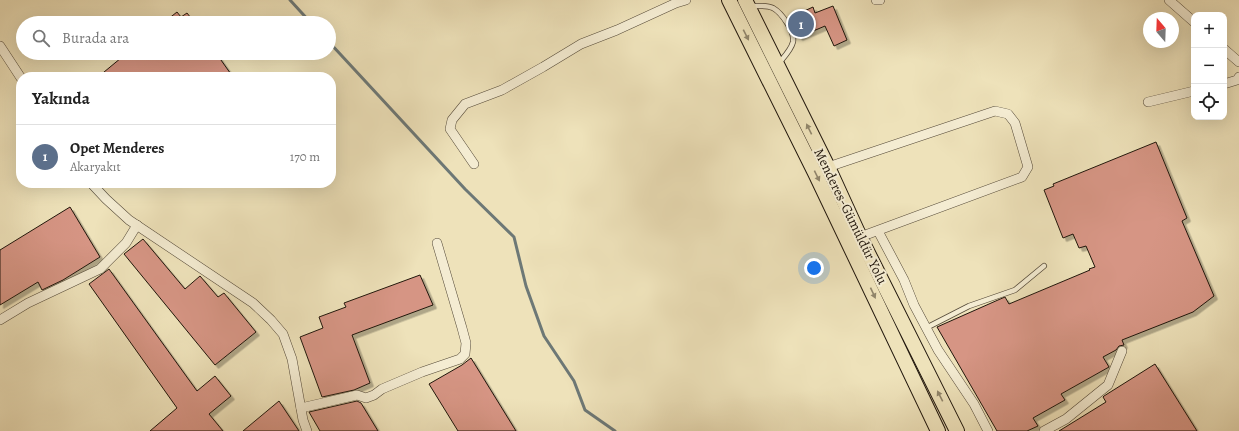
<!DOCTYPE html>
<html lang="tr">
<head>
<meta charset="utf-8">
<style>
  body { margin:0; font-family:Alegreya,serif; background:#f6f6f6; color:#222 }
  .controls { position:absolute; right:12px; top:12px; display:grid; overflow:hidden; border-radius:8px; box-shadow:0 4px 16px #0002 }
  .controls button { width:36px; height:36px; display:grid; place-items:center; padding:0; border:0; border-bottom:1px solid #e0e0e0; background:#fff; color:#222; font:20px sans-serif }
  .compass { position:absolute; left:1143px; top:12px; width:36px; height:36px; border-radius:50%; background:#fff; box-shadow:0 4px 16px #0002; rotate:341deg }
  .you { position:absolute; left:814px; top:268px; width:14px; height:14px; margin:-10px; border:3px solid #fff; border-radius:50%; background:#1a73e8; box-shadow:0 0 0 6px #1a73e833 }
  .badge { display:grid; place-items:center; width:26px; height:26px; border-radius:50%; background:#7c3aed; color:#fff; font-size:13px; font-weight:700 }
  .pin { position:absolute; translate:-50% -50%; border:2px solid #fff; box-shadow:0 1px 4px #0006 }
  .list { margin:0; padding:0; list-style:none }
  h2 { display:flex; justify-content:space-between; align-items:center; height:52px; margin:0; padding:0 16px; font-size:17px }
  h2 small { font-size:13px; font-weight:400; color:#767676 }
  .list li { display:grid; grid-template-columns:26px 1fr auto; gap:12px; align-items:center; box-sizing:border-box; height:64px; padding:0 16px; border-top:1px solid #e0e0e0 }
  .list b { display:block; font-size:15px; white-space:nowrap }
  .list p { margin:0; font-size:13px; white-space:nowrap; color:#767676 }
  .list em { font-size:13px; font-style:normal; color:#767676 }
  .icon { flex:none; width:22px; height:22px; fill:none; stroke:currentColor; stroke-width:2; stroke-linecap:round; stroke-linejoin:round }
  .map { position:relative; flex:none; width:1239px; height:431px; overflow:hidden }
  .search { position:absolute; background:#fff; box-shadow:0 4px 16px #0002; left:16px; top:16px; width:320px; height:44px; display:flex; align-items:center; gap:10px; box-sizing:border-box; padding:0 14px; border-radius:22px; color:#767676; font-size:15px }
  .panel { position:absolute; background:#fff; box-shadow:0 4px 16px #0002; left:16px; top:72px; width:320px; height:116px; border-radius:16px }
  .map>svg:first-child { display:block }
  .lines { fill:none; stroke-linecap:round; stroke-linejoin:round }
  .stream { stroke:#6d7876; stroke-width:3 }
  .building { fill:#d69584; stroke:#20160c; filter:url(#shadow) }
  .lane-casing { stroke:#544938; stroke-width:6 }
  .street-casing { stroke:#544938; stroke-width:10 }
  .primary-casing { stroke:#20160c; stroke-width:16 }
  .lane { stroke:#f4ecd2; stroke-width:4.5 }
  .street { stroke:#f4ecd2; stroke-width:9 }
  .primary { stroke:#eee2ba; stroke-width:14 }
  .oneway { fill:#91866c }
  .labels { text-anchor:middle; stroke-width:4; stroke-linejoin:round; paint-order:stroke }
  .street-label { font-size:14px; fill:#20160c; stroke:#f4ecd2 }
</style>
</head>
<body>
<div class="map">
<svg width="1239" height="431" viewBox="0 0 1239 431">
  <defs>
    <filter id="shadow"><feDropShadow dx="3.5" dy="3.5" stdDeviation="0" flood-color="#0004"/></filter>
  </defs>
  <rect width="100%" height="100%" fill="#eee2ba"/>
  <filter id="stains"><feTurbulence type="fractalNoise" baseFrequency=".005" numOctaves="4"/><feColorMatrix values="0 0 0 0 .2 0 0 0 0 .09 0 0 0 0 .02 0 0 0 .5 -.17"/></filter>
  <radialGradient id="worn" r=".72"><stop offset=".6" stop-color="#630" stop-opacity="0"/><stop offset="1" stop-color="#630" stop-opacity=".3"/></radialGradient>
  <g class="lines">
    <g class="stream">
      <path d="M 290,0 L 311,23"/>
      <path d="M 329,42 L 465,189 L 514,237 L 526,286 L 544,336 L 574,381 L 585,410 L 615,431"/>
    </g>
  </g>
  <g class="building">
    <path d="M 833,6 L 847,40 L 834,46 L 825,26 L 799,37 L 791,17 L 813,7 L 815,13 Z"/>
    <path d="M 177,12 L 181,17 L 187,13 L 195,23 L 163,23 Z"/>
    <path d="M 127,53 L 216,53 L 233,77 L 98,77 Z"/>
    <path d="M 1156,142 L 1187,218 L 1182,221 L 1214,296 L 1193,312 L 1122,340 L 1124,345 L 1119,346 L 1116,350 L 1103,357 L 1109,367 L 1061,394 L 1065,400 L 1033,418 L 1038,426 L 1027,431 L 997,431 L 937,327 L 998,300 L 1005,297 L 1009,304 L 1090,270 L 1089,269 L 1095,267 L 1086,246 L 1079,248 L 1073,234 L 1063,238 L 1044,190 L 1054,186 L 1053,184 Z"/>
    <path d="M 70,207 L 100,257 L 63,280 L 42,290 L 38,282 L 0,305 L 0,250 Z"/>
    <path d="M 143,239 L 185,289 L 200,276 L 218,297 L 224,293 L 256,332 L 215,365 L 124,254 Z"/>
    <path d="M 109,269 L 197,391 L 215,376 L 231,396 L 209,414 L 223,431 L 150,431 L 177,408 L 89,284 Z"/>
    <path d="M 420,275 L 433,305 L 352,335 L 370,383 L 354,390 L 322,397 L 300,337 L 323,328 L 319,317 L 346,307 L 344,303 Z"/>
    <path d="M 471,358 L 516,431 L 458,431 L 429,384 L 462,365 Z"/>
    <path d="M 1155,364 L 1197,431 L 1059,431 L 1106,402 L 1103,397 L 1104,396 Z"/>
    <path d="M 279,401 L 299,431 L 243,431 Z"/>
    <path d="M 357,401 L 361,403 L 378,431 L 320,431 L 309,412 Z"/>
  </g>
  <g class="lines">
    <defs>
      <g id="lane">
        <path d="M 751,6 C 758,6 767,5 773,8 C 782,13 795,32 793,42 C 791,50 784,57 779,63"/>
        <path d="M 926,328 L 969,306 L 1015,290 L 1044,266"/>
      </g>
      <g id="street">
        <path d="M 876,0 L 880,0"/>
        <path d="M 1169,0 L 1194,22"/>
        <path d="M 0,46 L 21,78"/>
        <path d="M 1224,49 L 1239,62"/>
        <path d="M 1224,84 L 1237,80 L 1239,77"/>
        <path d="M 1148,102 L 1194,91"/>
        <path d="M 474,164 L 450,129 L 452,120 L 465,104 L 502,90 L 543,67 L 581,44 L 617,30 L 676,3 L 686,0"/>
        <path d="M 828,167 L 995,111 L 1008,114 L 1015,123 L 1028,167 L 1022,177 L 860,237"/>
        <path d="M 91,183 L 106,199 L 129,220 L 253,303 L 271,320 L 283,334 L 292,359 L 303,420 L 307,431"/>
        <path d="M 878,231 L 904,280 L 914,305 L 938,350 L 974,404 L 988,431"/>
        <path d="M 0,320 L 28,303 L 100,269 L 126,243 L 137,225"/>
        <path d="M 301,408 L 357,395 L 366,398 L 374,395 L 382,389 L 422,372 L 460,359 L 465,354 L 466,343 L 462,328 L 437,243"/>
        <path d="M 1044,431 L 1066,419 L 1108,385 L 1122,351"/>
      </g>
      <g id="primary">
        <path d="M 729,0 L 815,173 L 938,431"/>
        <path d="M 745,0 L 828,167 L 860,237 L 957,431"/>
      </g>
    </defs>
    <use href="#lane" class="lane-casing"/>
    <use href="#street" class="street-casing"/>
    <use href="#primary" class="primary-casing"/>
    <use href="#lane" class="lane"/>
    <use href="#street" class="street"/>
    <use href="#primary" class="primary"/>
  </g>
  <defs><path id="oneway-solid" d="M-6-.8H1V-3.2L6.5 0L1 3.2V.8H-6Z"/></defs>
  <g class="oneway">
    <use href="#oneway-solid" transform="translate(746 35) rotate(63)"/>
    <use href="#oneway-solid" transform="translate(809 129) rotate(-116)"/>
    <use href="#oneway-solid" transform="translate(817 176) rotate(64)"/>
    <use href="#oneway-solid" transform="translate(873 293) rotate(65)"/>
    <use href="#oneway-solid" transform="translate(940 396) rotate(-117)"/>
  </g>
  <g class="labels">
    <g class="street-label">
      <text transform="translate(851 216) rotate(64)" y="5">Menderes-Gümüldür Yolu</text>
    </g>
  </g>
  <rect width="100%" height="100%" filter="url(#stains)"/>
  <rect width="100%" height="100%" fill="url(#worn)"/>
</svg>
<div class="controls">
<button>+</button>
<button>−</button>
<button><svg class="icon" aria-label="locate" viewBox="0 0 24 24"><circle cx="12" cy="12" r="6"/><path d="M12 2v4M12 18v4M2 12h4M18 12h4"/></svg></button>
</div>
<svg class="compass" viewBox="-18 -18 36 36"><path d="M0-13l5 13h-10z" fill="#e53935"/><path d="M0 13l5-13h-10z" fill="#767676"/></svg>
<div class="you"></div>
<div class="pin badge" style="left:801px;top:24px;background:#5c6f8a">1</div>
<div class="search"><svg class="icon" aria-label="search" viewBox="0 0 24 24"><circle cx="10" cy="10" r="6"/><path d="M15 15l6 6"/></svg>Burada ara</div>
<section class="panel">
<h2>Yakında<small></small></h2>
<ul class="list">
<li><span class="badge" style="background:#5c6f8a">1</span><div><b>Opet Menderes</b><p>Akaryakıt</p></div><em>170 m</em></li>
</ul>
</section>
</div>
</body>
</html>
